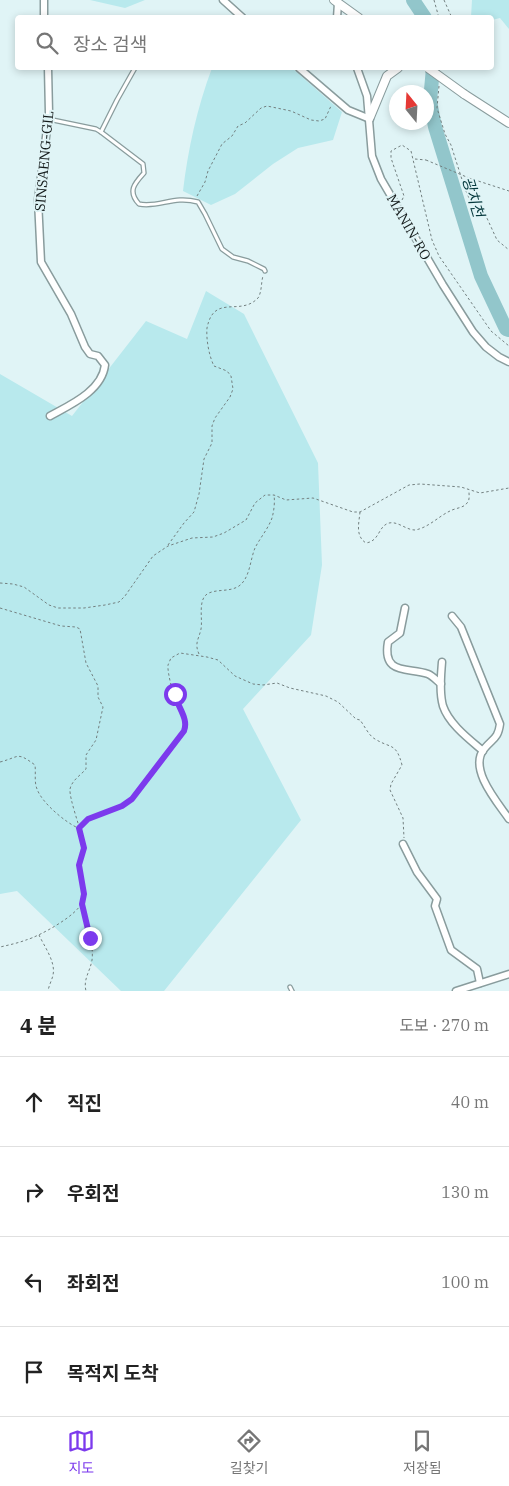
<!DOCTYPE html>
<html lang="ko">
<head>
<meta charset="utf-8">
<style>
  body { margin:0; font-family:"IBM Plex Serif","Noto Sans KR",serif; background:#f6f6f6; color:#222 }
  .compass { position:absolute; left:389px; top:85px; width:45px; height:45px; border-radius:50%; background:#fff; box-shadow:0 2px 8px #0003; rotate:342deg }
  .stop { position:absolute; width:15px; height:15px; margin:-11px; border:4px solid #7c3aed; border-radius:50%; background:#fff }
  .stop.end { background:#7c3aed; border-color:#fff; box-shadow:0 1px 5px #0008 }
  .list { margin:0; padding:0; list-style:none }
  h2 { display:flex; justify-content:space-between; align-items:center; height:65px; margin:0; padding:0 20px; font-size:21px }
  h2 small { font-size:16px; font-weight:400; color:#767676 }
  .list li { display:grid; grid-template-columns:32px 1fr auto; gap:15px; align-items:center; box-sizing:border-box; height:90px; padding:0 20px; border-top:1px solid #e0e0e0 }
  .list b { display:block; font-size:19px; white-space:nowrap }
  .list em { font-size:16px; font-style:normal; color:#767676 }
  .icon { flex:none; width:28px; height:28px; fill:none; stroke:currentColor; stroke-width:2; stroke-linecap:round; stroke-linejoin:round }
  .map { position:relative; flex:none; width:509px; height:991px; overflow:hidden }
  .search { position:absolute; background:#fff; box-shadow:0 2px 8px #0003; left:15px; right:15px; top:15px; height:55px; display:flex; align-items:center; gap:12px; box-sizing:border-box; padding:0 18px; border-radius:5px; color:#767676; font-size:19px }
  .sheet { height:425px; background:#fff }
  nav { display:flex; justify-content:space-around; align-items:center; box-sizing:border-box; height:70px; border-top:1px solid #e0e0e0; background:#fff; font-size:14px; color:#767676 }
  nav a { display:grid; justify-items:center; gap:2px }
  nav .on { color:#7c3aed }
  .map>svg:first-child { display:block }
  .green { fill:#b8e9ed }
  .lines { fill:none; stroke-linecap:round; stroke-linejoin:round }
  .river { stroke:#92c6cb; stroke-width:14 }
  .service-casing { stroke:#899c9d; stroke-width:5.5 }
  .minor-casing { stroke:#899c9d; stroke-width:9 }
  .tertiary-casing { stroke:#899c9d; stroke-width:10 }
  .path { stroke:#738080; stroke-width:1; stroke-dasharray:2.5 2.5; stroke-linecap:butt }
  .service { stroke:#fff; stroke-width:3 }
  .minor { stroke:#fff; stroke-width:6 }
  .tertiary { stroke:#fff; stroke-width:8 }
  .tertiary-bridge-casing { stroke:#899c9d; stroke-width:10; stroke-linecap:butt }
  .path-bridge { stroke:#738080; stroke-width:1; stroke-dasharray:2.5 2.5; stroke-linecap:butt }
  .tertiary-bridge { stroke:#fff; stroke-width:8 }
  .route { stroke:#7c3aed; stroke-width:6 }
  .labels { text-anchor:middle; stroke-width:4; stroke-linejoin:round; paint-order:stroke }
  .street-label { font-size:14px; fill:#151c1c; stroke:#e0f4f6 }
  .water-label { font-size:15px; font-style:italic; fill:#04383c; stroke:#e0f4f6 }
</style>
</head>
<body>
<div class="map">
<svg width="509" height="991" viewBox="0 0 509 991">
  <rect width="100%" height="100%" fill="#e0f4f6"/>
  <g class="green">
    <path d="M 90,0 L 145,0 L 125,8 Z"/>
    <path d="M 472,0 L 509,0 L 509,29 L 500,18 L 492,20 L 492,18 L 471,17 Z"/>
    <path d="M 212,68 L 292,68 L 342,112 L 333,140 L 298,148 L 273,164 L 235,194 L 211,205 L 183,191 C 188,149 197,108 212,68 Z"/>
    <path d="M 206,291 L 244,314 L 318,463 L 322,565 L 311,635 L 243,709 L 301,820 L 164,991 L 121,991 L 17,891 L 0,894 L 0,374 L 72,416 L 146,321 L 187,339 Z"/>
  </g>
  <g class="lines">
    <g class="river">
      <path d="M 413,0 L 425,18"/>
      <path d="M 433,68 L 430,101 L 435,127 L 481,276 L 506,329 L 509,330"/>
    </g>
    <defs>
      <g id="service">
        <path d="M 48,119 L 96,129 L 101,132 L 143,164 L 144,173 C 135,183 127,191 139,204 C 160,208 173,195 198,202 L 205,214 L 222,249 L 233,257 L 248,261 L 264,269 L 265,271"/>
        <path d="M 101,132 L 117,100 L 135,68"/>
        <path d="M 290,987 L 292,991"/>
      </g>
      <g id="minor">
        <path d="M 44,0 L 44,18"/>
        <path d="M 223,0 L 243,18"/>
        <path d="M 337,18 L 338,3"/>
        <path d="M 48,68 L 49,113 L 38,200 L 41,262 L 71,314 L 85,347 L 90,354 L 98,356 L 105,365 C 102,391 70,405 50,416"/>
        <path d="M 299,68 L 348,110 L 370,119"/>
        <path d="M 357,68 L 367,96 L 372,156 L 381,179 L 443,285 L 473,332 L 486,347 L 499,357 L 509,362"/>
        <path d="M 405,608 L 400,633 L 388,642 C 382,676 409,667 428,674 C 433,676 437,681 441,684"/>
        <path d="M 452,616 L 461,627 L 500,724 C 498,739 493,738 484,749 C 468,769 498,803 509,819"/>
        <path d="M 442,662 C 441,676 439,692 443,706 C 449,724 469,739 483,751"/>
        <path d="M 403,844 L 417,872 L 437,899 L 435,906 L 451,950 L 477,969 L 480,983"/>
        <path d="M 456,991 L 509,974"/>
      </g>
      <g id="tertiary">
        <path d="M 334,0 L 359,18"/>
        <path d="M 464,94 L 509,123"/>
        <path d="M 370,117 L 387,76 L 398,68"/>
      </g>
    </defs>
    <use href="#service" class="service-casing"/>
    <use href="#minor" class="minor-casing"/>
    <use href="#tertiary" class="tertiary-casing"/>
    <g class="path">
      <path d="M 434,0 L 439,18"/>
      <path d="M 444,0 L 452,18"/>
      <path d="M 439,86 L 437,108 L 445,134 L 451,145 L 465,189 L 469,198 L 486,216 L 497,240 L 509,250"/>
      <path d="M 415,159 L 426,160"/>
      <path d="M 469,178 L 509,191"/>
      <path d="M 197,196 L 205,182 L 208,171 L 222,144 L 232,136 L 238,126 L 245,123 L 261,108 L 267,106 L 291,111 L 311,120 L 319,121 L 325,119 L 331,106"/>
      <path d="M 402,200 L 404,196 L 391,158 L 391,151 L 402,145 L 411,151 L 432,240 L 439,256 L 491,331 L 509,346"/>
      <path d="M 360,512 C 359,523 355,536 366,543 C 380,541 378,526 389,523 C 398,521 406,530 415,530 C 428,528 439,516 450,511 C 455,508 464,508 467,503 C 470,500 469,496 469,492"/>
      <path d="M 168,545 L 184,523 L 194,512 L 199,494 L 204,459 L 212,443 L 212,426 L 215,418 L 230,397 L 233,389 L 231,376 L 227,371 L 214,366 C 209,356 206,339 207,328 C 214,293 240,317 258,298 C 262,292 261,282 263,276"/>
      <path d="M 0,583 L 13,584 L 24,587 L 49,605 L 58,608 L 84,608 L 105,605 L 119,602 L 125,596 L 153,556 L 168,546 L 192,538 L 213,537 L 224,533 L 246,520 L 255,503 L 265,495 L 274,495 L 286,500 L 313,498 L 353,512 L 360,512 L 409,485 L 420,484 L 461,487 L 480,493 L 509,488"/>
      <path d="M 0,608 L 61,626 L 76,627 L 80,629 L 86,663 L 98,686 L 98,697 L 103,707 L 96,740 L 86,755 L 86,769 C 81,775 72,780 70,789 C 69,798 80,827 82,838 C 85,849 80,857 79,868 C 78,879 86,890 82,902 C 78,915 40,936 26,940 C 18,943 9,945 0,947"/>
      <path d="M 199,654 C 194,643 199,639 201,629 C 203,619 197,598 209,593 C 218,589 230,592 239,586 C 250,578 250,560 255,548 C 260,538 268,529 272,518 C 274,511 275,502 274,495"/>
      <path d="M 0,762 C 20,757 16,751 35,765 C 36,773 34,782 37,789 C 42,803 65,822 78,828"/>
      <path d="M 79,828 L 88,819 L 122,806 L 132,799 L 184,731 C 187,721 183,718 179,709 C 175,702 167,673 168,665 C 169,663 170,660 171,658 L 180,653 L 207,657 L 218,660 L 235,676 L 253,684 L 263,685 L 277,683 L 290,688 L 326,696 L 338,702 L 356,719 L 360,720 C 364,725 369,736 375,739 C 391,749 396,742 402,765 L 391,784 L 390,790 L 403,818 L 404,838"/>
      <path d="M 82,905 C 87,918 94,946 92,960 C 90,972 83,979 86,991"/>
      <path d="M 39,935 C 44,946 56,962 53,975 C 52,980 49,985 48,991"/>
    </g>
    <use href="#service" class="service"/>
    <use href="#minor" class="minor"/>
    <use href="#tertiary" class="tertiary"/>
    <defs>
      <path id="tertiary-bridge" d="M 428,68 L 464,94"/>
    </defs>
    <use href="#tertiary-bridge" class="tertiary-bridge-casing"/>
    <path class="path-bridge" d="M 426,160 L 469,178"/>
    <use href="#tertiary-bridge" class="tertiary-bridge"/>
  </g>
  <g class="lines">
    <path class="route" d="M 90,938 L 82,904 L 84,894 L 79,865 L 84,848 L 79,828 L 88,819 L 122,806 L 132,799 L 184,731 C 189,718 177,707 175,694"/>
  </g>
  <g class="labels">
    <g class="street-label">
      <text transform="translate(44 161) rotate(-85)" y="5">SINSAENG-GIL</text>
      <text transform="translate(409 227) rotate(60)" y="5">MANIN-RO</text>
    </g>
    <g class="water-label">
      <text transform="translate(473 197) rotate(73)" y="5">광치천</text>
    </g>
  </g>
</svg>
<svg class="compass" viewBox="-18 -18 36 36"><path d="M0-13l5 13h-10z" fill="#e53935"/><path d="M0 13l5-13h-10z" fill="#767676"/></svg>
<div class="stop" style="left:175px;top:694px"></div>
<div class="stop end" style="left:90px;top:938px"></div>
<div class="search"><svg class="icon" aria-label="search" viewBox="0 0 24 24"><circle cx="10" cy="10" r="6"/><path d="M15 15l6 6"/></svg>장소 검색</div>
</div>
<section class="sheet">
<h2>4 분<small>도보 · 270 m</small></h2>
<ul class="list">
<li><svg class="icon" aria-label="ahead" viewBox="0 0 24 24"><path d="M12 20V5M6 11l6-6 6 6"/></svg><div><b>직진</b></div><em>40 m</em></li>
<li><svg class="icon" aria-label="right" viewBox="0 0 24 24"><path d="M7 20v-9h11M14 6l5 5-5 5"/></svg><div><b>우회전</b></div><em>130 m</em></li>
<li><svg class="icon" aria-label="left" viewBox="0 0 24 24"><path d="M17 20v-9H6M10 6l-5 5 5 5"/></svg><div><b>좌회전</b></div><em>100 m</em></li>
<li><svg class="icon" aria-label="arrive" viewBox="0 0 24 24"><path d="M6 21V4h12l-3 4 3 4H6"/></svg><div><b>목적지 도착</b></div></li>
</ul>
</section>
<nav>
<a class="on"><svg class="icon" aria-label="map" viewBox="0 0 24 24"><path d="M3 6l6-2 6 2 6-2v14l-6 2-6-2-6 2zM9 4v14M15 6v14"/></svg>지도</a>
<a><svg class="icon" aria-label="directions" viewBox="0 0 24 24"><path d="M12 3l9 9-9 9-9-9zM9 14v-3h6M13 9l2 2-2 2"/></svg>길찾기</a>
<a><svg class="icon" aria-label="saved" viewBox="0 0 24 24"><path d="M7 4h10v16l-5-4-5 4z"/></svg>저장됨</a>
</nav>
</body>
</html>
